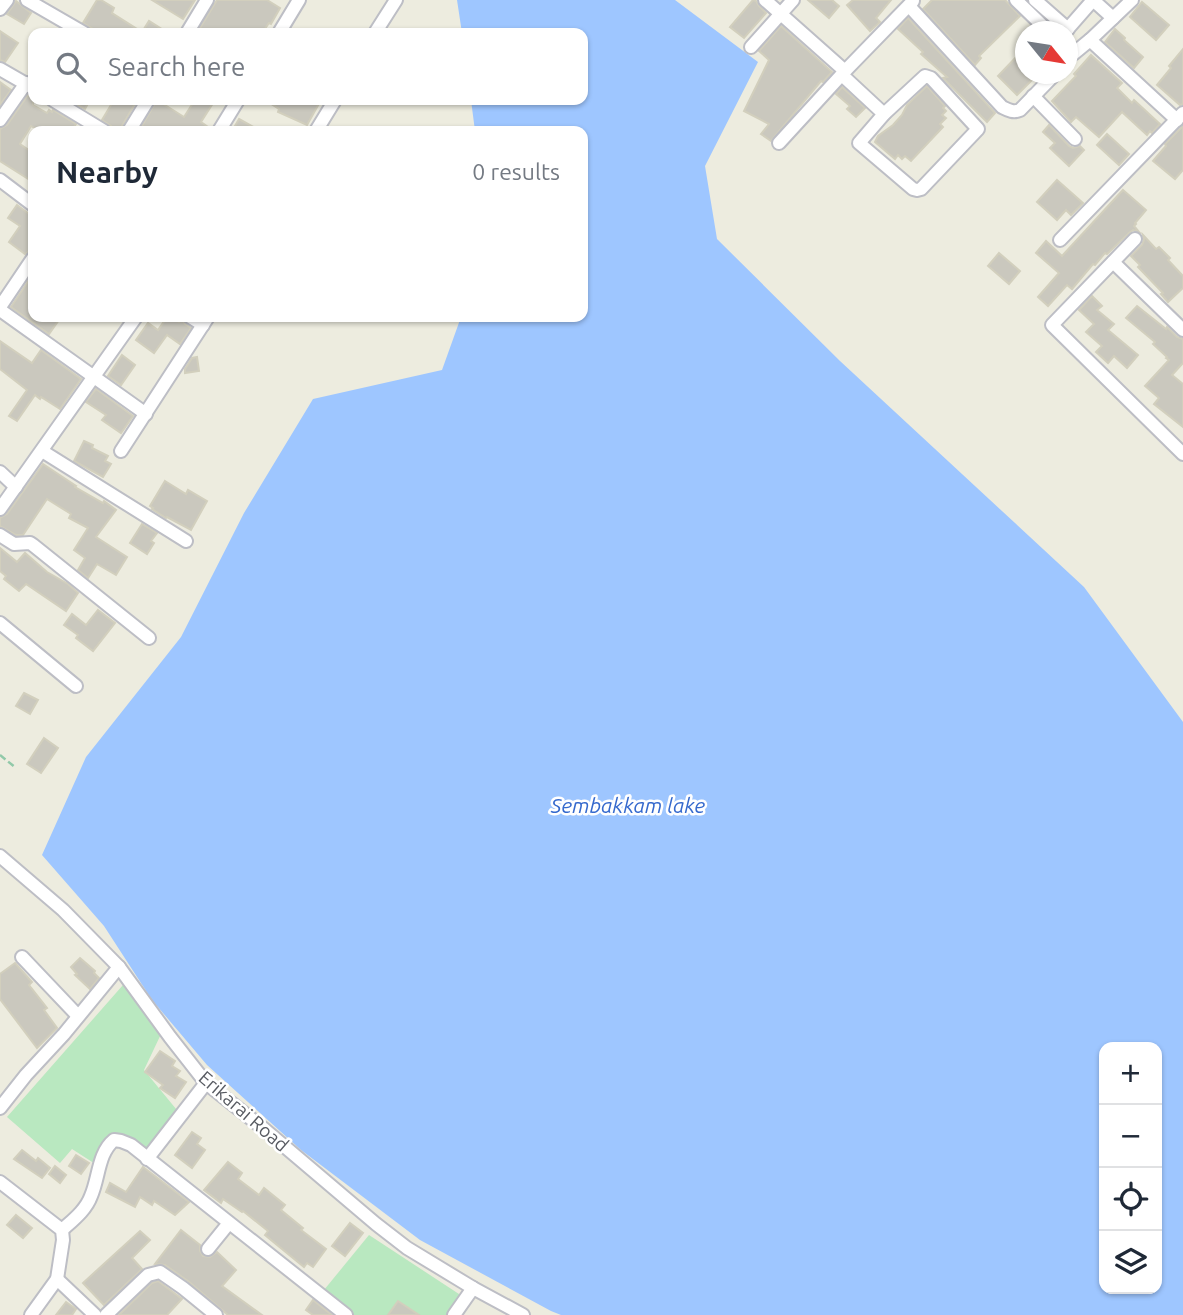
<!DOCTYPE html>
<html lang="en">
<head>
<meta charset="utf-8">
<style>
  body { margin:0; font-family:Ubuntu,sans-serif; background:#f6f6f7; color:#1f2937 }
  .controls { position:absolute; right:21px; bottom:21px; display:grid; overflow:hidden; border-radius:14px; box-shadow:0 2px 5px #0004 }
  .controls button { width:63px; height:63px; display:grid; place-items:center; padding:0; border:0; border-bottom:2px solid #e0e1e3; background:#fff; color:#1f2937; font:35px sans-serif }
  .compass { position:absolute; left:1015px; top:21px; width:63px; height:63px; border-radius:50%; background:#fff; box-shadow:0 2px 5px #0004; rotate:120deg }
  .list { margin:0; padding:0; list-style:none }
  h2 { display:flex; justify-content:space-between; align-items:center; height:91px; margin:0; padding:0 28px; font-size:30px }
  h2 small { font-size:23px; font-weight:400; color:#747a83 }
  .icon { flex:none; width:38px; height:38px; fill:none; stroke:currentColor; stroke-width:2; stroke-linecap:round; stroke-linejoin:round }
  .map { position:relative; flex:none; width:1183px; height:1315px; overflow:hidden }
  .search { position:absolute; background:#fff; box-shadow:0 2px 5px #0004; left:28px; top:28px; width:560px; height:77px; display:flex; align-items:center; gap:18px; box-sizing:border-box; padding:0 24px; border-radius:14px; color:#747a83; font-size:26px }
  .panel { position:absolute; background:#fff; box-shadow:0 2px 5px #0004; left:28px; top:126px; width:560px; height:196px; border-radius:14px }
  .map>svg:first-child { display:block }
  .green { fill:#b9e8c0 }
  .water { fill:#9ec6ff; fill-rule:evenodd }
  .building { fill:#cac8be; stroke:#d2cfbd; stroke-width:2 }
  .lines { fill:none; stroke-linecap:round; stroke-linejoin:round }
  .street-casing { stroke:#bdbec5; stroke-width:16 }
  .path { stroke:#91c9a9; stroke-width:2.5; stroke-dasharray:7 3.5; stroke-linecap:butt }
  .street { stroke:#fff; stroke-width:12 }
  .labels { text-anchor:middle; stroke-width:5; stroke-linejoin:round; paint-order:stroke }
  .street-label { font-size:19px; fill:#585b62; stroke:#fff }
  .water-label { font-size:21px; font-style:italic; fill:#3569cd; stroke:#fff }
</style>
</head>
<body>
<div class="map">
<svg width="1183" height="1315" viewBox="0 0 1183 1315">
  <rect width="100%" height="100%" fill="#edecdf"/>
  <g class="green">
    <path d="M 123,985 L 162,1032 L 144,1070 L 181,1115 L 147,1159 L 114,1140 L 100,1167 L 72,1149 L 60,1163 L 7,1117 Z"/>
    <path d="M 369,1235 L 462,1296 L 450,1315 L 352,1315 L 324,1290 Z"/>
  </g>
  <path class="water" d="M 457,0 L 675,0 L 758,62 L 705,166 L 717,239 L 840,361 L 1084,587 L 1183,722 L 1183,1315 L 561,1315 L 551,1311 L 420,1240 L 301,1150 L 207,1065 L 152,1000 L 104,926 L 42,855 L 86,757 L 181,637 L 244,513 L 313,399 L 442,370 L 461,317 L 583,317 L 583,131 L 475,131 L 471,100 L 583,100 L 583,33 L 462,33 ZM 1104,1047 L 1157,1047 L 1157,1289 L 1104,1289 Z"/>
  <g class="building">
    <path d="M 97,0 L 101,0 L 114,8 L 112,13 L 142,32 L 149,21 L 168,33 L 100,33 L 83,23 Z"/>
    <path d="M 152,0 L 195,0 L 183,19 Z"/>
    <path d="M 217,0 L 267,0 L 280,8 L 271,24 L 269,23 L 262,33 L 197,33 Z"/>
    <path d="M 753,0 L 756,1 L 759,6 L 766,13 L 744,38 L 730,27 Z"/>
    <path d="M 808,0 L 832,0 L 839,6 L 829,18 Z"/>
    <path d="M 853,0 L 891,0 L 876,18 L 880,22 L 870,31 L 847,5 Z"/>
    <path d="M 932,0 L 1005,0 L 1020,16 L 979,56 L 981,58 L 975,65 L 923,9 Z"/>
    <path d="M 16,1 L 31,13 L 24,24 L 7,14 Z"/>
    <path d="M 1142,2 L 1169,25 L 1156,40 L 1130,17 Z"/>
    <path d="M 908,18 L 995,113 L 987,122 L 943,78 L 947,77 L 921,54 L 923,52 L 898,29 Z"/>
    <path d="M 781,26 L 832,72 L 823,82 L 821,81 L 771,141 L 761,134 L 769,124 L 744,111 L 769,60 L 759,51 Z"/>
    <path d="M 1115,29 L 1125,38 L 1124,40 L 1143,57 L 1134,68 L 1105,42 Z"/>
    <path d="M 0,31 L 18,43 L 5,62 L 0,60 Z"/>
    <path d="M 1183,49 L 1183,104 L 1180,105 L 1157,85 L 1171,68 L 1169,66 Z"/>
    <path d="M 1018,55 L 1026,61 L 1026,74 L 1038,74 L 1017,95 L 998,76 Z"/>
    <path d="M 1091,55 L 1122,83 L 1117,88 L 1132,103 L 1134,100 L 1160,124 L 1152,133 L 1150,131 L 1147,135 L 1122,112 L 1099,137 L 1076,117 L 1071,122 L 1052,101 L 1076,76 L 1074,74 Z"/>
    <path d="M 0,82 L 11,90 L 0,105 Z"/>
    <path d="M 927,86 L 945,106 L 943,108 L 946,111 L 942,115 L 946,118 L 940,124 L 943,127 L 911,161 L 905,156 L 902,159 L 898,155 L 895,159 L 875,142 L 878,136 L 893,125 L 902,115 L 907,105 Z"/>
    <path d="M 842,87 L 865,108 L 856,117 L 847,109 L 850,106 L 836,94 Z"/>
    <path d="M 28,95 L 33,97 L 33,105 L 47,113 L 49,110 L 52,112 L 53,110 L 76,124 L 71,131 L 40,131 L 31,126 L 20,144 L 33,153 L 33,182 L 0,161 L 0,129 L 7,125 Z"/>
    <path d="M 69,100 L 90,100 L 85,109 Z"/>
    <path d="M 114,100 L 133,100 L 136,102 L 122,126 L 120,131 L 113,131 L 111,126 L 102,120 Z"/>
    <path d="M 157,100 L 184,117 L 195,100 L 215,100 L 201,122 L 211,129 L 210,131 L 139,131 Z"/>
    <path d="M 265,100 L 321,100 L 307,125 L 278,112 L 279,109 Z"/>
    <path d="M 239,119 L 261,131 L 232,131 Z"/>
    <path d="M 1049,125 L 1069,146 L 1073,148 L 1080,146 L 1084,150 L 1069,166 L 1050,148 L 1055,143 L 1043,132 Z"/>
    <path d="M 1183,126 L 1183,170 L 1175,179 L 1153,161 L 1166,146 L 1165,144 Z"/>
    <path d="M 1107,134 L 1129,154 L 1119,165 L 1097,145 Z"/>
    <path d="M 1057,180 L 1083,203 L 1071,215 L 1066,210 L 1057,220 L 1037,202 Z"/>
    <path d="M 1123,190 L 1146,210 L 1135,223 L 1136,224 L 1134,226 L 1139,232 L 1133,230 L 1129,233 L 1107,254 L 1105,253 L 1095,265 L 1093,264 L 1072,289 L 1067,285 L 1048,306 L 1038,297 L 1059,273 L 1036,253 L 1046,241 L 1062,256 Z"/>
    <path d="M 17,205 L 33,217 L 33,249 L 25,254 L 9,242 L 20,226 L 8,218 Z"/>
    <path d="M 1143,235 L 1156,249 L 1159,247 L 1170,258 L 1168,260 L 1183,276 L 1183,288 L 1168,302 L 1161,294 L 1163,293 L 1138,267 L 1140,265 L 1131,256 L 1142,245 L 1144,240 Z"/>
    <path d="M 999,253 L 1020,271 L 1009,284 L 988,266 Z"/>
    <path d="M 33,274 L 33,317 L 61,317 L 49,334 L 11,307 Z"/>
    <path d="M 1092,296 L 1102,306 L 1097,310 L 1114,324 L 1108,330 L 1138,355 L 1127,368 L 1114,356 L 1108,363 L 1096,352 L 1102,346 L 1086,332 L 1094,324 L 1079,310 Z"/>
    <path d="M 1137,306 L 1166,329 L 1167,327 L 1177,337 L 1183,339 L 1183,363 L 1172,375 L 1183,384 L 1183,427 L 1154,404 L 1159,398 L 1145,386 L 1169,360 L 1166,358 L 1167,357 L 1153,344 L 1155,342 L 1126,318 Z"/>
    <path d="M 167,317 L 171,317 L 179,322 L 182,319 L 185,324 L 191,328 L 180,344 L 167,335 L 154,353 L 136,340 L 148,323 L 158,330 Z"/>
    <path d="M 0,341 L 32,363 L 41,350 L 81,379 L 60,409 L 41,397 L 40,399 L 35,395 L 17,421 L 9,416 L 27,390 L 0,369 Z"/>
    <path d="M 122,355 L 135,365 L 121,385 L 108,376 Z"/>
    <path d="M 197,357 L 199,371 L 185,373 L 185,369 L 192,358 Z"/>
    <path d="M 96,389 L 133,416 L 121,433 L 102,420 L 106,415 L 86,402 Z"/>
    <path d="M 84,441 L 93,445 L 92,448 L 108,456 L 105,461 L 111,464 L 103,477 L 74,461 Z"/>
    <path d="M 43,464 L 76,486 L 75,487 L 103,503 L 104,501 L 116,510 L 96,537 L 127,557 L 116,575 L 97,564 L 88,578 L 78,570 L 85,558 L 74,550 L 88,528 L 69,518 L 71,514 L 47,499 L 23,535 L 16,535 L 0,526 L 0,518 L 7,514 Z"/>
    <path d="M 165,481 L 186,494 L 188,490 L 207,501 L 191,530 L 167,517 L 166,518 L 152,509 L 153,508 L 150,506 Z"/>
    <path d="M 142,524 L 157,533 L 151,541 L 154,543 L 147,554 L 130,543 Z"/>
    <path d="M 0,548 L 17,562 L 25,553 L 47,572 L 68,584 L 78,593 L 66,611 L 26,584 L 19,591 L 4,579 L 6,576 L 0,571 Z"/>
    <path d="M 98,610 L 115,623 L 93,651 L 76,638 L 78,635 L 64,625 L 72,614 L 86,625 Z"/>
    <path d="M 24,693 L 38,700 L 30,714 L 16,706 Z"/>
    <path d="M 44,738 L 58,748 L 41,773 L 27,764 Z"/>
    <path d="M 80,958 L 95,971 L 94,973 L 99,978 L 90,989 L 75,975 L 77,974 L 71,967 Z"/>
    <path d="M 15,963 L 32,982 L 29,985 L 47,1008 L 44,1010 L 57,1028 L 37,1048 L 0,999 L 0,974 Z"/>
    <path d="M 160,1051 L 175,1061 L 172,1066 L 180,1071 L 176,1076 L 186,1082 L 175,1098 L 160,1088 L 163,1085 L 145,1072 Z"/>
    <path d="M 192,1132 L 201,1138 L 197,1144 L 205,1150 L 192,1168 L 175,1155 Z"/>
    <path d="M 22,1150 L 36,1161 L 38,1158 L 50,1168 L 42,1178 L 14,1159 Z"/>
    <path d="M 76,1155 L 89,1163 L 81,1174 L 69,1166 Z"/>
    <path d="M 228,1162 L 242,1173 L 238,1179 L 259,1195 L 264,1188 L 285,1205 L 281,1210 L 303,1228 L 301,1230 L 326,1249 L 313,1267 L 307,1263 L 304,1267 L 265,1235 L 268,1231 L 243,1211 L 242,1212 L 223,1199 L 221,1203 L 204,1190 Z"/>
    <path d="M 55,1166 L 66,1175 L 60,1183 L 49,1174 Z"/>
    <path d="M 143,1167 L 189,1202 L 175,1215 L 154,1201 L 152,1205 L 140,1197 L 135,1207 L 106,1192 L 110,1183 L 126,1192 Z"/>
    <path d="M 16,1215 L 32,1228 L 23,1238 L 7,1225 Z"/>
    <path d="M 350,1223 L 363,1233 L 345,1256 L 332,1246 Z"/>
    <path d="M 181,1230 L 200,1245 L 200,1251 L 203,1256 L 210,1257 L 217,1252 L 236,1270 L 222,1286 L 262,1315 L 228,1315 L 188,1281 L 165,1265 L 155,1264 Z"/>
    <path d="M 140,1231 L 150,1240 L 132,1258 L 142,1269 L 104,1305 L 83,1283 Z"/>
    <path d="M 158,1281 L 182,1299 L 167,1315 L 119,1315 L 152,1283 Z"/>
    <path d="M 313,1300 L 332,1315 L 313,1315 L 306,1310 Z"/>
    <path d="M 398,1301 L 419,1315 L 388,1315 Z"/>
    <path d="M 66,1302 L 76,1309 L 72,1315 L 56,1315 Z"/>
  </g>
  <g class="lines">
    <defs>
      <g id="street">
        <path d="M 27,0 L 84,33"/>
        <path d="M 765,0 L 845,71"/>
        <path d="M 1016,0 L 1049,32"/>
        <path d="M 1035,0 L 1068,29"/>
        <path d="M 1093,0 L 1113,18"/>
        <path d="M 909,6 L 1002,107 C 1008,110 1013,113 1020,110 L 1055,74"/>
        <path d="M 0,9 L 7,0"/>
        <path d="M 1065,32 L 1093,0"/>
        <path d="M 187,33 L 207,0"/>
        <path d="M 279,33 L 299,0"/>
        <path d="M 375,33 L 396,0"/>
        <path d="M 1090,40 L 1132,0"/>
        <path d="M 751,47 L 793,0"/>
        <path d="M 1068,49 L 1073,54 L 1090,40 L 1177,120"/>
        <path d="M 0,69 L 33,88"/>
        <path d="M 842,75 L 884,114"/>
        <path d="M 925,76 L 931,78 L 978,129 L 921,189 L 917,190 L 913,189 L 859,143 L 884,114 Z"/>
        <path d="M 1033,96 L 1075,139"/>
        <path d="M 53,100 L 104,131"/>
        <path d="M 0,120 L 26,83"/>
        <path d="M 129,131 L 148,100"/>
        <path d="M 219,131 L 238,100"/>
        <path d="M 316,131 L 335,100"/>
        <path d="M 779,143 L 845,71 L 913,1"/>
        <path d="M 0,180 L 33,205"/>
        <path d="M 1135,239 L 1052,325 L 1183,454"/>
        <path d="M 1060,240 L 1183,113"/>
        <path d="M 1113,262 L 1183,330"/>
        <path d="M 0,307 L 33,258"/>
        <path d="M 0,310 L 146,414"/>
        <path d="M 190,317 L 203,325"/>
        <path d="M 42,451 L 186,541"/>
        <path d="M 121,451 L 208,317"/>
        <path d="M 0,472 L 16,487"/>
        <path d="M 0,509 L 136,317"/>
        <path d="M 0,535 L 14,544 L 30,543 L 33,545 L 149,638"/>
        <path d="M 0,623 L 76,686"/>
        <path d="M 0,856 L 63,910 L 119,967 L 170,1037 L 206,1083 L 264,1129 L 376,1224 L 407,1248 L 473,1288 L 523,1315"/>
        <path d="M 22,957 L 78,1016"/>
        <path d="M 0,1108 L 26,1075 L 64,1034 L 119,967"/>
        <path d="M 147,1159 L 206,1083"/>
        <path d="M 0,1182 L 62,1230 L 63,1240 L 57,1279 L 31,1315"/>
        <path d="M 62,1230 C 73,1220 86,1210 91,1196 C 99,1178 98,1153 114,1140 L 121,1141 L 131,1145 L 346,1315"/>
        <path d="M 208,1249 L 229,1223"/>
        <path d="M 57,1279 L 95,1315"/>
        <path d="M 106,1315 L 148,1275 L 160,1272 L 183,1288 L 216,1315"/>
        <path d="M 454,1315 L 473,1288"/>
      </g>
    </defs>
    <use href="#street" class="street-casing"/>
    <path class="path" d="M 0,755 L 16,768"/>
    <use href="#street" class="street"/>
  </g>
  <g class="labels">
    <g class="street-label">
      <text transform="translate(244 1111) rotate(41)" y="7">Erikarai Road</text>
    </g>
    <g class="water-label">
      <text x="628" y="813">Sembakkam lake</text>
    </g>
  </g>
</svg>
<div class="controls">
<button>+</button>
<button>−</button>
<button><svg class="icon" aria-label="locate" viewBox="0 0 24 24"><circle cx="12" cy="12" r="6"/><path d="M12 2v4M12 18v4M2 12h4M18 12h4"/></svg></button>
<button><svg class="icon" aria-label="layers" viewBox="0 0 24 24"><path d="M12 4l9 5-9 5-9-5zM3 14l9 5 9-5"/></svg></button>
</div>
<svg class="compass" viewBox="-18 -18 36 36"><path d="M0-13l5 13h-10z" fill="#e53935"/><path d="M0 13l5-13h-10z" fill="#747a83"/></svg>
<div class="search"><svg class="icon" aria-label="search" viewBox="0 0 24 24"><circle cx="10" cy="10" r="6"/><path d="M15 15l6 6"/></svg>Search here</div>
<section class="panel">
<h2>Nearby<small>0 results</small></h2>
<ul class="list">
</ul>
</section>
</div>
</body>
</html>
